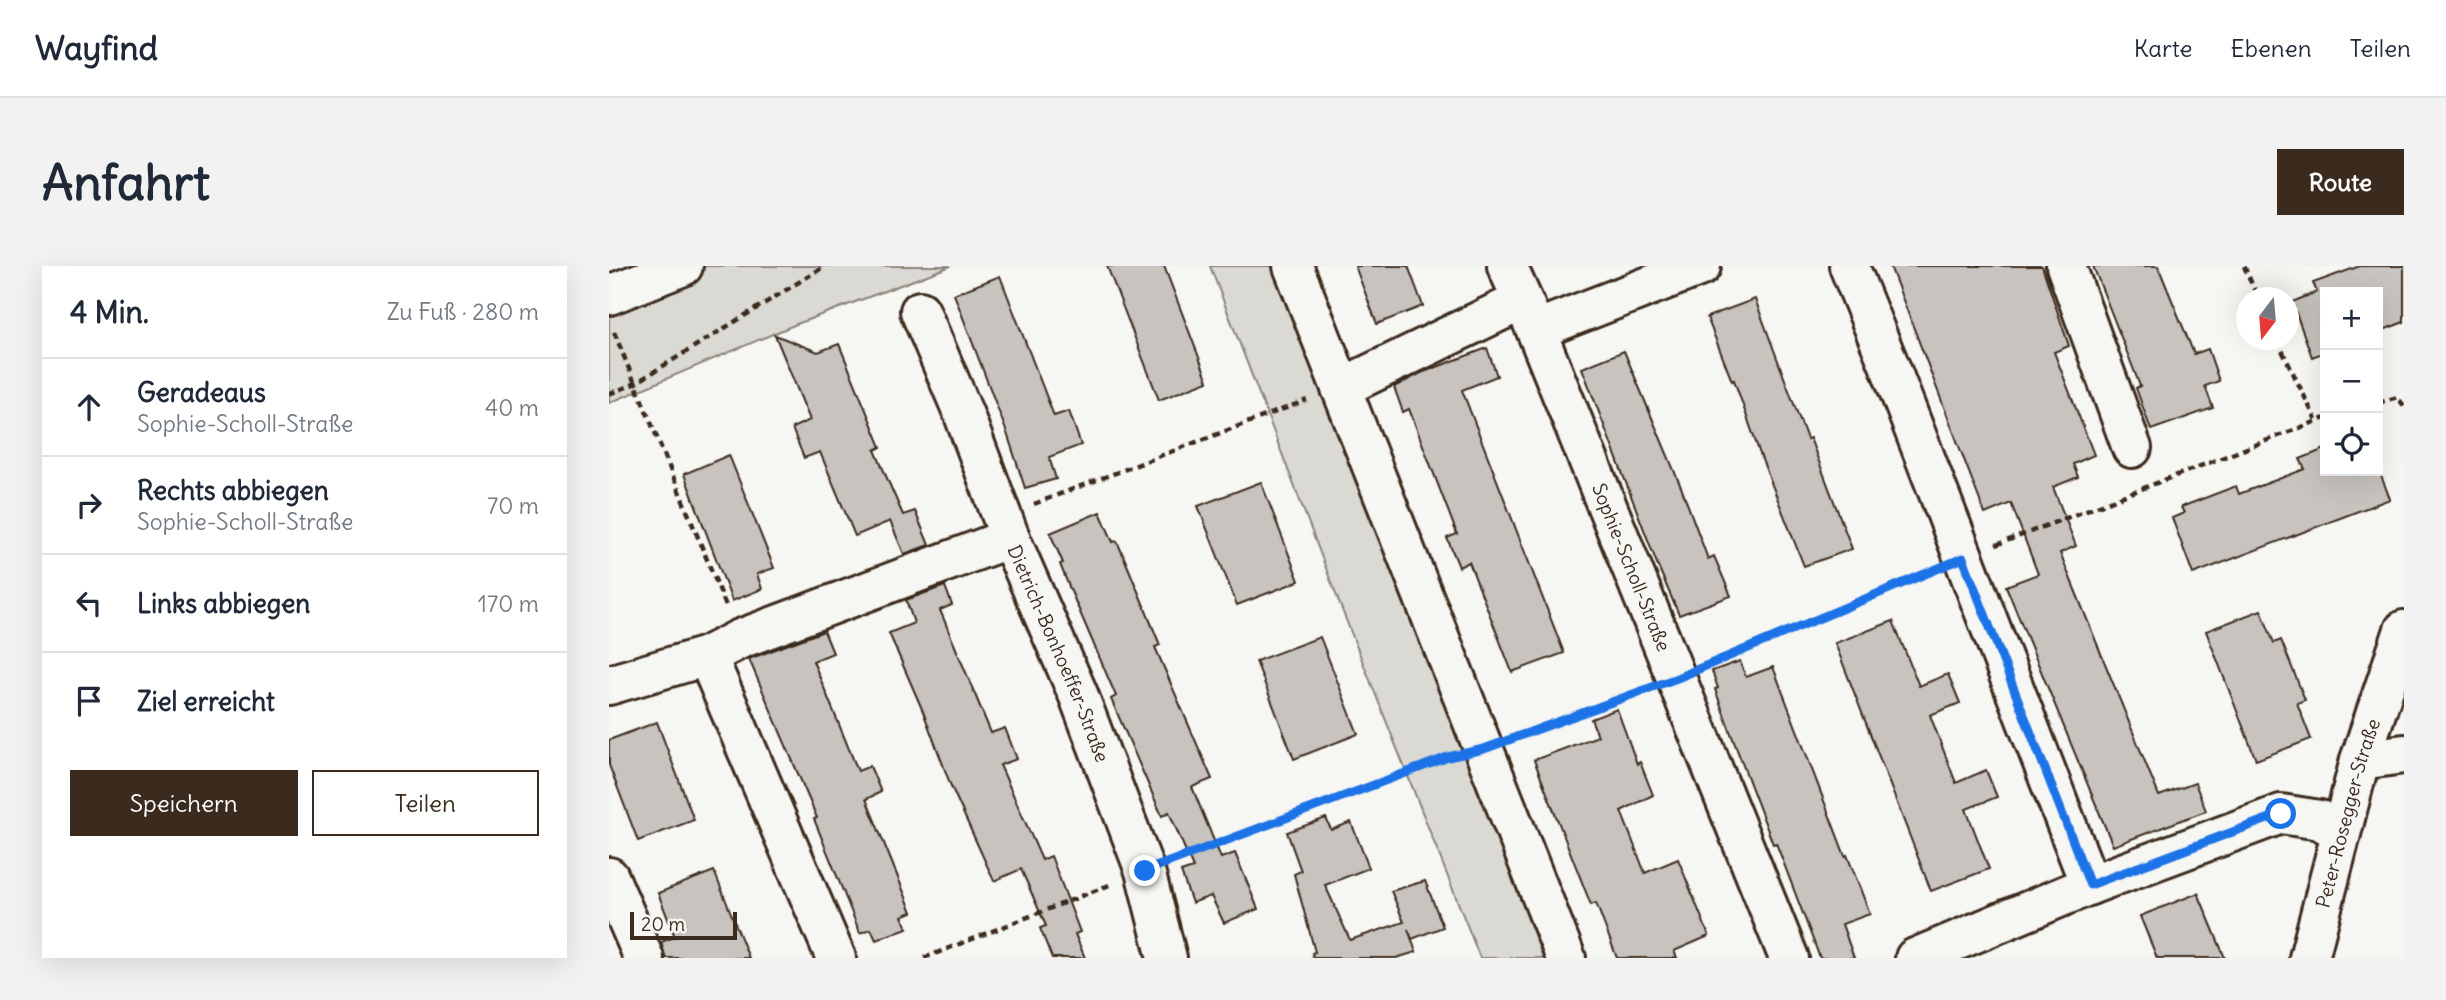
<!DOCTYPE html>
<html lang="de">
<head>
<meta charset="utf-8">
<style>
  body { margin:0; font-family:Delius,sans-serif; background:#f2f2f3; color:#1f2937 }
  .controls { position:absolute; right:21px; top:21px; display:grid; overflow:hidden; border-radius:0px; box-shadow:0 7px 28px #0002 }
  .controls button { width:63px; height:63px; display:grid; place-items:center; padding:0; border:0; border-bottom:2px solid #e0e1e3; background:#fff; color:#1f2937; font:35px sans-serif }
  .compass { position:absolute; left:1627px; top:21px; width:63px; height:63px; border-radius:50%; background:#fff; box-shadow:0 7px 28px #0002; rotate:196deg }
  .scale { position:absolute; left:21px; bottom:18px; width:107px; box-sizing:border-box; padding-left:7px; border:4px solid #3b2a1e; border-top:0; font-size:19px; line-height:24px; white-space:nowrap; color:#3b2a1e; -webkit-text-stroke:5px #f6f6f2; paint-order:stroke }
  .stop { position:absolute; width:21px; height:21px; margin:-16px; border:5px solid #1a73e8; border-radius:50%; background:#fff }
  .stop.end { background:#1a73e8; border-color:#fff; box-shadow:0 2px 7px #0008 }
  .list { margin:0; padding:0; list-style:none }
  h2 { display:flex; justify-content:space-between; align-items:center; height:91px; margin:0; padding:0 28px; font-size:30px }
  h2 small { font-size:23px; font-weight:400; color:#747a83 }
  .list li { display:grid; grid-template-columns:46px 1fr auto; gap:21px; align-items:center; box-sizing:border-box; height:98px; padding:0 28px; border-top:2px solid #e0e1e3 }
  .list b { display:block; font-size:26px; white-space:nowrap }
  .list p { margin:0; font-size:23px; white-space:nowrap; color:#747a83 }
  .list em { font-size:23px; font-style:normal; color:#747a83 }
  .actions { display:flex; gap:14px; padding:21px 28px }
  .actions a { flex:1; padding:16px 0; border:2px solid #3b2a1e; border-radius:0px; text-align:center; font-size:24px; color:#3b2a1e }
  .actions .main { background:#3b2a1e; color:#fff }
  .icon { flex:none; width:38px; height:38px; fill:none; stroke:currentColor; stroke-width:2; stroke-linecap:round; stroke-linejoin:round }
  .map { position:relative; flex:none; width:1795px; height:692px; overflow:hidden; border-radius:0px }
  header { display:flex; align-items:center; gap:42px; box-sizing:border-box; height:98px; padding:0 35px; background:#fff; border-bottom:2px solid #e0e1e3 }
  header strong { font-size:33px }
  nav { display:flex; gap:38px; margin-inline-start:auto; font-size:24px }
  .intro { display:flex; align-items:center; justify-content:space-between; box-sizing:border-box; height:168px; padding:0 42px }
  h1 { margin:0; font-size:49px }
  .button { padding:18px 32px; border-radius:0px; background:#3b2a1e; color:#fff; font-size:24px; font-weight:700 }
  main { display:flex; gap:42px; padding:0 42px }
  aside { flex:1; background:#fff; border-radius:0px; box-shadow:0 7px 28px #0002 }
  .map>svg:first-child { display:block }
  .green { fill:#dad9d3; stroke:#8a8278; stroke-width:2 }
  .building { fill:#c8c3be; stroke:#3b2a1e; stroke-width:2 }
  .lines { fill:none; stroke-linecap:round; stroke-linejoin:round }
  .minor-casing { stroke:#3b2a1e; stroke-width:44 }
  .path { stroke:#3b2a1e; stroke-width:4.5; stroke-dasharray:7 5; stroke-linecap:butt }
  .minor { stroke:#f6f6f2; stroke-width:38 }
  .route { stroke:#1a73e8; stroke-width:9 }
  .labels { text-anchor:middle; stroke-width:7; stroke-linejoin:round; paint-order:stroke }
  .street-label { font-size:19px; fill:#3b2a1e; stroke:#f6f6f2 }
</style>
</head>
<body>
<header>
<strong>Wayfind</strong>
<nav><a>Karte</a><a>Ebenen</a><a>Teilen</a></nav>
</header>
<div class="intro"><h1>Anfahrt</h1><a class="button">Route</a></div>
<main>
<aside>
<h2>4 Min.<small>Zu Fuß · 280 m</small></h2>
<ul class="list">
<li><svg class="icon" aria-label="ahead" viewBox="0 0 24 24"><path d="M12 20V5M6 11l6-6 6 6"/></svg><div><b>Geradeaus</b><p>Sophie-Scholl-Straße</p></div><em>40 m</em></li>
<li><svg class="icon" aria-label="right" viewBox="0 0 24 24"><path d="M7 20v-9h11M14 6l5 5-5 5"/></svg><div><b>Rechts abbiegen</b><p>Sophie-Scholl-Straße</p></div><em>70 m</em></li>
<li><svg class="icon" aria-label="left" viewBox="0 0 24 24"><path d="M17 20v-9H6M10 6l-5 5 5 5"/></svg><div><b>Links abbiegen</b></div><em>170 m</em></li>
<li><svg class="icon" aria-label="arrive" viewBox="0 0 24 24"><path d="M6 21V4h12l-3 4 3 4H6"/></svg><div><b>Ziel erreicht</b></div></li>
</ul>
<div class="actions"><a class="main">Speichern</a><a>Teilen</a></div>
</aside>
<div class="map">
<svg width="1795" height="692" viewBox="0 0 1795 692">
  <rect width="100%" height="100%" fill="#f6f6f2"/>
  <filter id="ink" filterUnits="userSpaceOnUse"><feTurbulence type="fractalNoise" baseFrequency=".0143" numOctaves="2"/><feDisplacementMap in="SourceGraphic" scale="14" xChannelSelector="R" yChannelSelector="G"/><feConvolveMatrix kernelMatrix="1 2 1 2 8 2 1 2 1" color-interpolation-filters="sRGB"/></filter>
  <g filter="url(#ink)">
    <g class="green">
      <path d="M 74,0 L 342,0 L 185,59 L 0,137 L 0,29 Z"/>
      <path d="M 601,0 L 684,0 L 957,692 L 871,692 L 728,331 Z"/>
    </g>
    <g class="building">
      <path d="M 498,0 L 555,0 L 599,115 L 550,134 Z"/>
      <path d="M 746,0 L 799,0 L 814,40 L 768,58 Z"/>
      <path d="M 1281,0 L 1433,0 L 1460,80 L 1445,86 L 1485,189 L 1464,198 L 1469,211 L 1444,221 L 1467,280 L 1451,287 L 1550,530 L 1586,517 L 1597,545 L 1504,580 L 1397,320 L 1429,308 L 1402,237 L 1376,248 Z"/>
      <path d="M 1484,0 L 1549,0 L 1585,88 L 1599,83 L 1610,115 L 1596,120 L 1604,142 L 1542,164 L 1527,122 L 1531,120 L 1521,94 Z"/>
      <path d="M 1751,0 L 1795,0 L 1795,56 L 1769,66 L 1769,26 L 1716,26 L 1716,86 L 1703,91 L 1683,36 L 1708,26 L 1704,17 Z"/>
      <path d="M 391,10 L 445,150 L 460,145 L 472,179 L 440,191 L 447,213 L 416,222 L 398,167 L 345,28 Z"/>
      <path d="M 1146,33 L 1198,173 L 1201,172 L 1243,283 L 1195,300 L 1152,191 L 1125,114 L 1123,115 L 1098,51 Z"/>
      <path d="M 166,69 L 209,86 L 230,78 L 272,181 L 266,184 L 280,217 L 294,249 L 306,245 L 320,279 L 295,288 L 281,255 L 246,270 L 211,186 L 195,192 L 183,162 L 201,154 Z"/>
      <path d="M 878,82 L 888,110 L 853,124 L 955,387 L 903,406 L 860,296 L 850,301 L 838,272 L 848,268 L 800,143 L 794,146 L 785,121 L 812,107 Z"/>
      <path d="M 1015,85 L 1072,221 L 1099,293 L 1105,290 L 1122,330 L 1070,349 L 1049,300 L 973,102 Z"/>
      <path d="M 1716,183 L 1716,205 L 1769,205 L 1769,202 L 1781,233 L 1584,308 L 1563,252 L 1575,247 L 1572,241 L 1627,220 L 1630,228 L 1696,203 L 1691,193 Z"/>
      <path d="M 120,189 L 165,302 L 148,308 L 153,323 L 123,335 L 75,208 Z"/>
      <path d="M 652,216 L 690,315 L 628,339 L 589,240 Z"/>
      <path d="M 491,246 L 504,276 L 508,275 L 519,301 L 551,379 L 546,381 L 603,513 L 583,521 L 612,592 L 626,587 L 649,643 L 615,657 L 602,630 L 583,637 L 572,606 L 584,602 L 560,546 L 553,550 L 502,433 L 507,430 L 461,323 L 451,298 L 454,297 L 441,267 Z"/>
      <path d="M 336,320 L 343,339 L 331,344 L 382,467 L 396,462 L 408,493 L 391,499 L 433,594 L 442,590 L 471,666 L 466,668 L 476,692 L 443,692 L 431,662 L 437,660 L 412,603 L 385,615 L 342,520 L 313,443 L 280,367 L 305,357 L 297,334 Z"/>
      <path d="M 1652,344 L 1665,377 L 1672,374 L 1696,434 L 1688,437 L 1702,473 L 1647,494 L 1597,365 Z"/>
      <path d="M 1284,355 L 1310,420 L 1339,408 L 1351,437 L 1321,449 L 1347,517 L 1377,504 L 1388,531 L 1357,543 L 1380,603 L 1322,625 L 1226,377 Z"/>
      <path d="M 215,365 L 224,387 L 204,395 L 249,505 L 261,500 L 272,526 L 257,533 L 303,646 L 293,650 L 298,662 L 267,674 L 262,663 L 251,667 L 205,553 L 208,552 L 140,393 Z"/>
      <path d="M 711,371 L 749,468 L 685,493 L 647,395 Z"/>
      <path d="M 1131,395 L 1137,411 L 1164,401 L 1236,590 L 1238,589 L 1261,648 L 1233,658 L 1245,692 L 1211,692 L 1167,577 L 1164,578 L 1124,473 L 1106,423 L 1109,422 L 1103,405 Z"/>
      <path d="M 1008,443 L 1028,498 L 1031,496 L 1044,529 L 1012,545 L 1036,607 L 1069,593 L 1100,670 L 1065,685 L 1068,692 L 1008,692 L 987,637 L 982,639 L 925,494 L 989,470 L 982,453 Z"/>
      <path d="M 48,456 L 85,554 L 29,575 L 0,499 L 0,474 Z"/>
      <path d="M 717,552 L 722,564 L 742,556 L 760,602 L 716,619 L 741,674 L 795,656 L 782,625 L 816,615 L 834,661 L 803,673 L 799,663 L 807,686 L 787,692 L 704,692 L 703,687 L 706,686 L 685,608 L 692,605 L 678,566 Z"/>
      <path d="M 105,605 L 140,692 L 56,692 L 52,676 L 66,671 L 49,627 Z"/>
      <path d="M 1589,627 L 1616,692 L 1548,692 L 1531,650 Z"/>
    </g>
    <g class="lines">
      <defs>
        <g id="minor">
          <path d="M 684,0 L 957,692"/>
          <path id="s1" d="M 898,0 L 927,64 L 1180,692"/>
          <path d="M 1240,0 L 1281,101 L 1481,619"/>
          <path d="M 1457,0 L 1523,182"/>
          <path d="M 0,29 L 74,0"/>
          <path d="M 311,45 L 355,149 L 401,272"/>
          <path d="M 927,64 L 1092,0"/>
          <path d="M 732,122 L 912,35"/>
          <path d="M 98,390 L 227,692"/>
          <path id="s2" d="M 0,419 L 98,390 L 131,373 L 401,272 L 469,428 L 536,605 L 558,692"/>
          <path d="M 1751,494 L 1795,488"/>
          <path d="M 0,611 L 35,692"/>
          <path d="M 1306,692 L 1481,619 L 1672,548 L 1711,554 L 1731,566"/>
          <path id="s3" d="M 1700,692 L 1751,494 L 1795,364"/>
        </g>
      </defs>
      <use href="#minor" class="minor-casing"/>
      <g class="path">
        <path d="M 1635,0 L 1649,32"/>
        <path d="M 5,66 L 117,340"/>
        <path d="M 1668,74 L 1707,154"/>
        <path d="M 0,128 L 25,118 L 216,0"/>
        <path d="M 1769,137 L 1788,131 L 1795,140"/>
        <path d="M 425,238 L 698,134"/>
        <path d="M 1387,279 L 1716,152"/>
        <path d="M 1099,398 L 1320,306"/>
        <path d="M 909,470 L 1032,425"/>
        <path d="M 570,592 L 841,491"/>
        <path d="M 315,692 L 503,618"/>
      </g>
      <use href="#minor" class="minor"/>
    </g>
  </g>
  <g class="lines" filter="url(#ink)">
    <path class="route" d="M 536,605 L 839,491 L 875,483 L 1068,412 L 1354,292 L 1481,619 L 1672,548"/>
  </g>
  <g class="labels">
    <g class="street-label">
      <text dy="7" stroke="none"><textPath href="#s1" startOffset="326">Sophie-Scholl-Straße</textPath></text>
      <text dy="7" stroke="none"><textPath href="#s2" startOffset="553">Dietrich-Bonhoeffer-Straße</textPath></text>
      <text dy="7" stroke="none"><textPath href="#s3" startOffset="150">Peter-Rosegger-Straße</textPath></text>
    </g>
  </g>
</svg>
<div class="controls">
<button>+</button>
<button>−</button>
<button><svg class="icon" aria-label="locate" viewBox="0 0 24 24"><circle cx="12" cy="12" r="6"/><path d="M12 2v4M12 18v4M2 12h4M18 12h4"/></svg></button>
</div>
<svg class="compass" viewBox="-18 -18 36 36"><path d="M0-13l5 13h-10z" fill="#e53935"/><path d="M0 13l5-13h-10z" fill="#747a83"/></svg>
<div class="scale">20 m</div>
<div class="stop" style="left:1672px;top:548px"></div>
<div class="stop end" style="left:536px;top:605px"></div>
</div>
</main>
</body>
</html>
